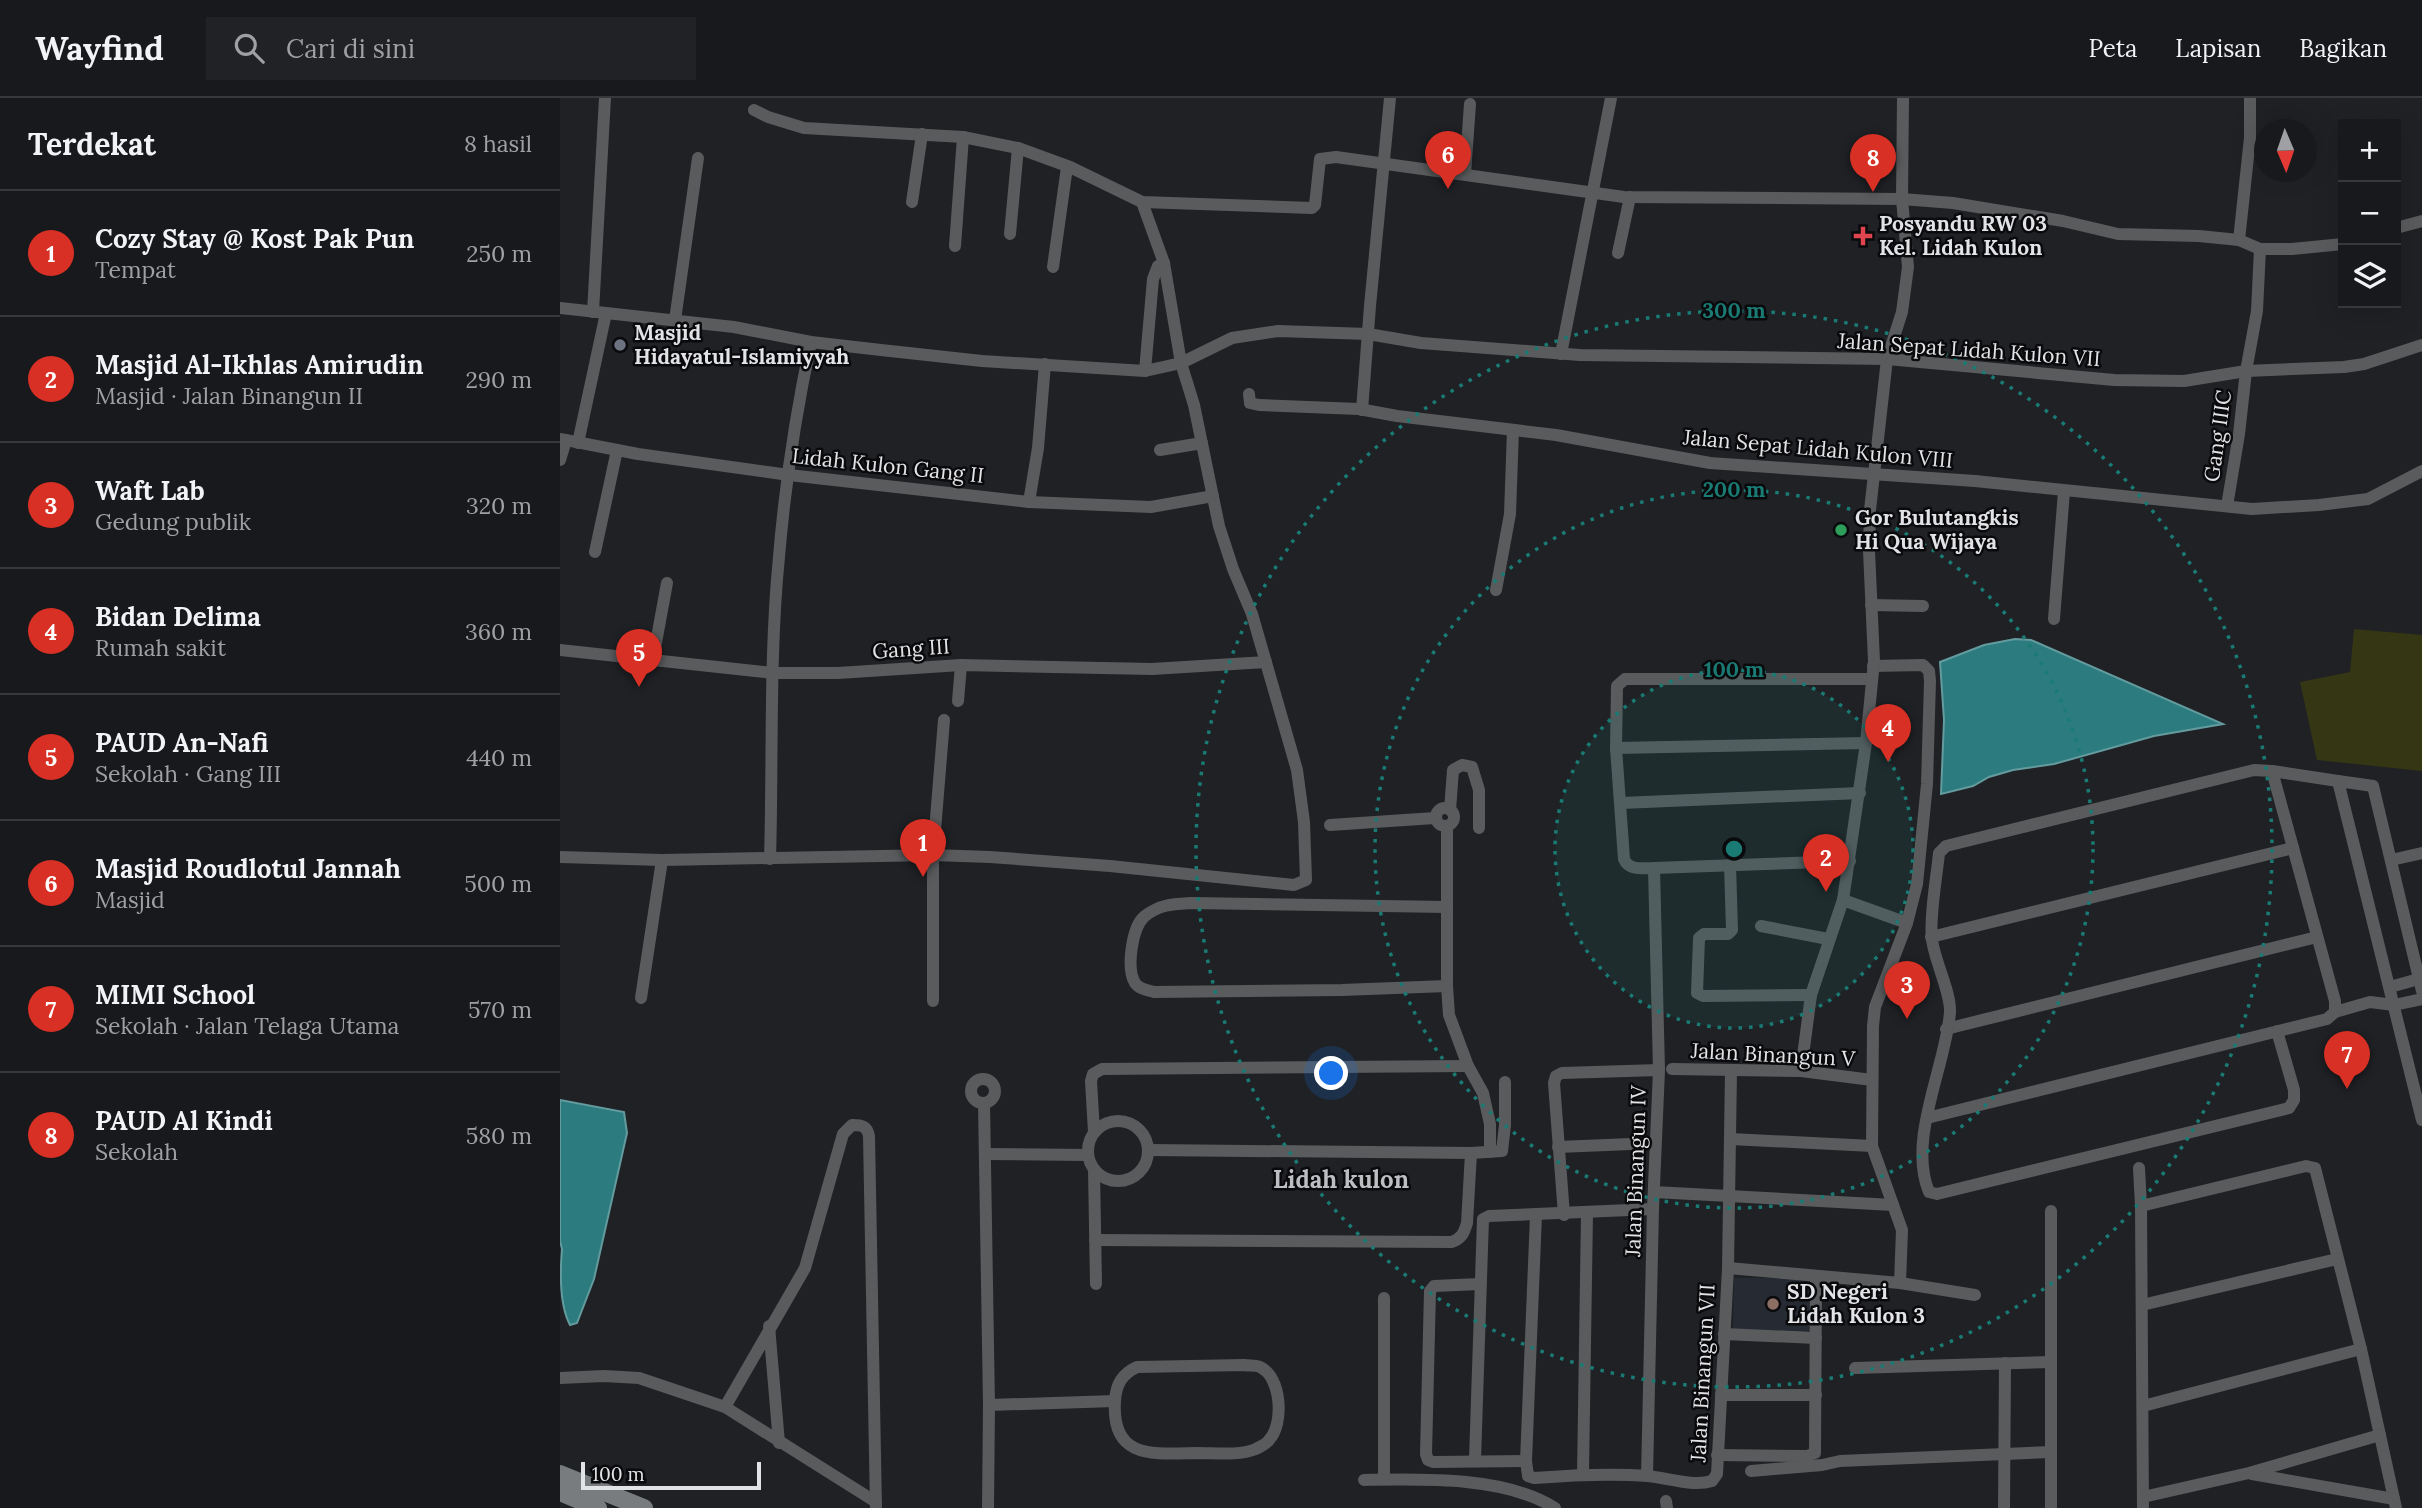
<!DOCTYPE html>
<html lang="id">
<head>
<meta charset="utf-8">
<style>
  body { margin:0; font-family:Lora,serif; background:#202225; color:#f1f3f6 }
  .controls { position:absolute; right:21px; top:21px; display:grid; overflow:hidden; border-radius:0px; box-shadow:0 7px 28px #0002 }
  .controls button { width:63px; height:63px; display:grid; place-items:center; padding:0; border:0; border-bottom:2px solid #36383b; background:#17191c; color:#f1f3f6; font:35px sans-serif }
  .compass { position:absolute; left:1694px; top:21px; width:63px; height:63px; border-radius:50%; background:#17191c; box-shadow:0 7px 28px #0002; rotate:178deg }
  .scale { position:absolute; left:21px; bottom:18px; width:180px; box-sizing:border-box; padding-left:7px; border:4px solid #e2e3e6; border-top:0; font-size:19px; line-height:24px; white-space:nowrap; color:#e2e3e6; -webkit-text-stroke:5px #0a0a0c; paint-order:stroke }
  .you { position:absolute; left:772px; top:976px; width:24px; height:24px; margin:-18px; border:5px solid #fff; border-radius:50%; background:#1a73e8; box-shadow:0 0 0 10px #1a73e833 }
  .badge { display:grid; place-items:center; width:46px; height:46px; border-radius:50%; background:#d93025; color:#fff; font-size:23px; font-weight:700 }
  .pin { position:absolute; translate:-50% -58px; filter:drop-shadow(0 2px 4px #0008) }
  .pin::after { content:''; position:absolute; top:37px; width:24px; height:21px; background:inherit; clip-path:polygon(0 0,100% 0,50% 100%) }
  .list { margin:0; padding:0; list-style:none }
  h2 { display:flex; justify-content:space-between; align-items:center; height:91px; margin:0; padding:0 28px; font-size:30px }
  h2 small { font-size:23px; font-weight:400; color:#9ea0a3 }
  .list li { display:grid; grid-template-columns:46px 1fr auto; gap:21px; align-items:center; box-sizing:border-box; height:126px; padding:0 28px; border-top:2px solid #36383b }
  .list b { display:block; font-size:26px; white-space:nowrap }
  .list p { margin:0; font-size:23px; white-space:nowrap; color:#9ea0a3 }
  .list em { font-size:23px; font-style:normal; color:#9ea0a3 }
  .icon { flex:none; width:38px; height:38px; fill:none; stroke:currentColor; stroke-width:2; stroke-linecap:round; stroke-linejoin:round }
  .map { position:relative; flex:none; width:1862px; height:1410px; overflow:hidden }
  header { display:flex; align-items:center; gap:42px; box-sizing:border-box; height:98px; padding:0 35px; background:#17191c; border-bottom:2px solid #36383b }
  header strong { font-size:33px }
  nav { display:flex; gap:38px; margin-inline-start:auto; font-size:24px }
  .search { width:490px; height:63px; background:#202225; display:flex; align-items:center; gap:18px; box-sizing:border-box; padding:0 24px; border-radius:0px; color:#9ea0a3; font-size:26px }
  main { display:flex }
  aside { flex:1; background:#17191c }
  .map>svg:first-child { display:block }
  .built { fill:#262a33 }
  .green { fill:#353714 }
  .water { fill:#2c7c7f; stroke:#639b9e; stroke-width:2 }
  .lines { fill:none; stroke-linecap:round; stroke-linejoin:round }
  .street { stroke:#595b5d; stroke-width:12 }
  .secondary { stroke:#797c7f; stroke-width:18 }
  .ring { fill:none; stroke:#1a7b74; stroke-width:3.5; stroke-dasharray:3.5 7 }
  .health-dot { fill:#e0444e; stroke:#0a0a0c; stroke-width:2.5 }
  .worship-dot { fill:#6b7280; stroke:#0a0a0c; stroke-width:2.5 }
  .leisure-dot { fill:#2e9e5b; stroke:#0a0a0c; stroke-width:2.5 }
  .education-dot { fill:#8d6e63; stroke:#0a0a0c; stroke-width:2.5 }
  .labels { text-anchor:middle; stroke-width:5; stroke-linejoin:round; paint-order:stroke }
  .poi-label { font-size:21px; font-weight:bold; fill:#e2e3e6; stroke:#0a0a0c; text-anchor:start }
  .street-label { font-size:21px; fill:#e2e3e6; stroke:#0a0a0c }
  .quarter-label { font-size:24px; font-weight:bold; fill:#bcbec4; stroke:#0a0a0c }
  .centre { fill:#1a7b74; stroke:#0a0a0c; stroke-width:3.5 }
  .ring-label { font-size:21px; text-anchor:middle; font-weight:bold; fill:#1a7b74; stroke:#0a0a0c; stroke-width:5; stroke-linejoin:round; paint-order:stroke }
</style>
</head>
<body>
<header>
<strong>Wayfind</strong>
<div class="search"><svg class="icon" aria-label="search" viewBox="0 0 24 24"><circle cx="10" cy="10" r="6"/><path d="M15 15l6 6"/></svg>Cari di sini</div>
<nav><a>Peta</a><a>Lapisan</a><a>Bagikan</a></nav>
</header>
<main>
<aside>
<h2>Terdekat<small>8 hasil</small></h2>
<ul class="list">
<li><span class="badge">1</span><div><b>Cozy Stay @ Kost Pak Pun</b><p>Tempat</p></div><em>250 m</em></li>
<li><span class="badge">2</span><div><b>Masjid Al-Ikhlas Amirudin</b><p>Masjid · Jalan Binangun II</p></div><em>290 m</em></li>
<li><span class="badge">3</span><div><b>Waft Lab</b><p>Gedung publik</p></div><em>320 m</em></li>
<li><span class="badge">4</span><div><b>Bidan Delima</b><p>Rumah sakit</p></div><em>360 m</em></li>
<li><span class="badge">5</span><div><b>PAUD An-Nafi</b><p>Sekolah · Gang III</p></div><em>440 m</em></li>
<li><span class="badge">6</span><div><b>Masjid Roudlotul Jannah</b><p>Masjid</p></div><em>500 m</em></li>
<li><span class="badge">7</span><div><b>MIMI School</b><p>Sekolah · Jalan Telaga Utama</p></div><em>570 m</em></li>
<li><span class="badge">8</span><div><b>PAUD Al Kindi</b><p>Sekolah</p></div><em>580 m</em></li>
</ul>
</aside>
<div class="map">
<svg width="1862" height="1410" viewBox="0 0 1862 1410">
  <rect width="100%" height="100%" fill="#1f2125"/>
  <path class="built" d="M 1174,1180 L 1253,1180 L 1252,1233 L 1173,1232 Z"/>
  <path class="green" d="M 1794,531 L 1862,537 L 1862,673 L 1757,662 L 1740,584 L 1790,574 Z"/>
  <g class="water">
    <path d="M 1455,541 L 1471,542 L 1663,626 L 1594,638 L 1494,666 L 1453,672 L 1429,679 L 1413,688 L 1381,696 L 1384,622 L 1380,564 L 1424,547 Z"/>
    <path d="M 0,1002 L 64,1014 L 67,1035 L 34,1181 L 17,1225 L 10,1227 C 0,1208 0,1175 2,1151 L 0,1143 Z"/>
  </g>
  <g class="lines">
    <g class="street">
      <path d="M 194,12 L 208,19 L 244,30 L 403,39 L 458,50 L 510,69 L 582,104 L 752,110 L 755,107 L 760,61 L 776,59 L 1064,99 L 1342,101 L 1393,105 L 1503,123 L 1558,136 L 1639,138 L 1679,142 L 1700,151 L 1732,151 L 1783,146"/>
      <path d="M 905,76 L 910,6"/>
      <path d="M 352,104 L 362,36"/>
      <path d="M 1836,130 L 1862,123"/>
      <path d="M 450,136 L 458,50"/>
      <path d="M 1679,142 L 1690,40 L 1690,0"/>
      <path d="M 395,148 L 403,39"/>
      <path d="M 1058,155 L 1070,99"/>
      <path d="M 493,169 L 507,69"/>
      <path d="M 0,210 L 174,229 L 251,244 L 321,252 L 422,263 L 585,273 L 621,265 L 672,240 L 718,233 L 808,236 L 861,245 L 1020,257 L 1327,261 L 1554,282 L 1624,283 L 1686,273 L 1784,269 L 1804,266 L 1862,247"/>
      <path d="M 33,214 L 45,0"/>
      <path d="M 115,222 L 138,60"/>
      <path d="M 1001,256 L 1051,0"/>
      <path d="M 585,273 L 593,181 L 598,168 L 604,165"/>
      <path d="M 689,296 L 690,305 L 699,307 L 799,311 L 837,318 L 996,337 L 1150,365 L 1415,383 L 1692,411 L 1759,407 L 1808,401 L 1862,373"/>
      <path d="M 802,312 L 810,208 L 830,0"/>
      <path d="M 0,341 L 78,356 L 229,377 L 469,404 L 591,409 L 653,398"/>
      <path d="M 18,345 L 46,215"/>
      <path d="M 600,352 L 642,345"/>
      <path d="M 0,362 L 6,342"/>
      <path d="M 469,404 L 478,350 L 485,266"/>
      <path d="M 1667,408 L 1679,336 L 1686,273 L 1697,213 L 1700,151"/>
      <path d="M 35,454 L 57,352"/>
      <path d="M 936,492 L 950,416 L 953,332"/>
      <path d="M 1311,507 L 1363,508"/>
      <path d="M 1494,521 L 1504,393"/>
      <path d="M 0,552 L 213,575 L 278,575 L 401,567 L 592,571 L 706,564"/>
      <path d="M 93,561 L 107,485"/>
      <path d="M 1313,568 L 1363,567 L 1369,573 L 1370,583 L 1367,686 L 1357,786 L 1347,825 L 1315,909 L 1313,928 L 1312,1048 L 1342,1132 L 1340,1185"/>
      <path d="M 398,603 L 401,567"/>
      <path d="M 1056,650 L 1306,645"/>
      <path d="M 1712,673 L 1778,683"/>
      <path d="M 1061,705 L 1300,695"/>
      <circle cx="885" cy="719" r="9"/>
      <path d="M 890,712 L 893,672 L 902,667 L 912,669 L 919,692 L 919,730"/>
      <path d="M 770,727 L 875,720"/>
      <path d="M 887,729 L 887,888 L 889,917 L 908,968 L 923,995 L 930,1026 L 930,1054"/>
      <path d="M 0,759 L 102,762 L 373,757 L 430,759 L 550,768 L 734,787 L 746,782 L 744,724 L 737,672 L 692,516 L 673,471 L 659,428 L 634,307 L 621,265 L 604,165 L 582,104"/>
      <path d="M 210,761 C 213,661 209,559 219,459 C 225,387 236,314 251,244"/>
      <path d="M 1831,762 L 1862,755"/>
      <path d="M 1290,763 L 1094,770 C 1083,770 1069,773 1064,761 L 1056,650 L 1057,588 L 1065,581 L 1311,581"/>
      <path d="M 1170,767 L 1172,832 L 1168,836 L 1144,836 L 1139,840 L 1137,895 L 1143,898 L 1251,897"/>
      <path d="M 1283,802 L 1347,825"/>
      <path d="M 886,809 L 631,805 C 614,806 600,806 585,818 C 572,828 566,870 575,885 C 579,891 587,892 594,894 L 782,892 L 887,888"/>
      <path d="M 1201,828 L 1268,841"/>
      <path d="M 1371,839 L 1733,750"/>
      <path d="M 1830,889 L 1862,880"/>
      <path d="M 1862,893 L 1813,688 L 1778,683 L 1862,1022"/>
      <path d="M 81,900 L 102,762"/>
      <path d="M 373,903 L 373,757 L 384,622"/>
      <path d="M 1775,914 L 1810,904 L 1834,907 L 1862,901"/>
      <path d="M 1386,931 L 1757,839"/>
      <path d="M 1112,971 L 1241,973 L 1312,982"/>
      <path d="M 1241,973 L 1251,897 L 1283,802 L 1306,645 L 1314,563 L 1309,453 L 1310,412 L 1327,261 L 1342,214 L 1348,169 L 1342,101 L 1343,0"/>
      <circle cx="423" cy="993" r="12"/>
      <path d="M 424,1005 L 429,1307 L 428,1410"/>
      <path d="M 1367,1020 L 1767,921 L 1775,914 L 1775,903 L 1712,673 L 1694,672 L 1386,748 L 1379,755 C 1377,777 1369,820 1372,841 C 1374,862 1391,894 1390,914 C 1386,968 1347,1041 1369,1094 L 1377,1096 L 1729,1010 L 1734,1002 L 1734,992 L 1717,933"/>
      <circle cx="558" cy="1053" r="30"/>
      <path d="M 534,1034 L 531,983 L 533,976 L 542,971 L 908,968"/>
      <path d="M 1170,1041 L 1312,1048"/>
      <path d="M 998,1049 L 1095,1045"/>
      <path d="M 590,1052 L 911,1055 L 942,1053 L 945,1027 L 945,984"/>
      <path d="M 425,1056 L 528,1057"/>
      <path d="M 1579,1070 L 1581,1108 L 1583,1410"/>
      <path d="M 534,1072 L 536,1186"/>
      <path d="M 1094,1094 L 1333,1107"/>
      <path d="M 1581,1108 L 1746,1068 L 1755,1070 L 1801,1251 L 1836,1410"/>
      <path d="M 976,1117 L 966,1363 L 968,1378 L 974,1380 C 1012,1377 1050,1375 1088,1378 C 1108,1380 1133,1389 1152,1383 L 1157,1376 L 1168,1170 L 1171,973"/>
      <path d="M 1004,1117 L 994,985 L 996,978 L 1002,975 L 1099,972"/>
      <path d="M 535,1142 L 892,1144 C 902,1140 904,1135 907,1125 L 911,1055"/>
      <path d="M 1168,1170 L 1340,1185 L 1415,1197"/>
      <path d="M 920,1186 L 874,1188 L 870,1193 L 866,1356 L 868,1362 L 873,1364 L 966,1363"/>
      <path d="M 1582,1207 L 1777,1161"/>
      <path d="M 209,1228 L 219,1345"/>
      <path d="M 1164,1236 L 1256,1240"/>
      <path d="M 684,1267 C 689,1268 696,1267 700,1269 C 722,1279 724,1327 709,1342 C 707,1346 699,1349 696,1351 C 678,1358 656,1355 637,1355 C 594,1356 551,1362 555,1303 C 556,1286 562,1276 577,1269 Z"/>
      <path d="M 1295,1270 L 1491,1264"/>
      <path d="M 0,1280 L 44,1278 L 79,1280 L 165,1309 L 316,1404"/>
      <path d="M 1161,1297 L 1256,1297"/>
      <path d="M 429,1307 L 555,1303"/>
      <path d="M 1583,1308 L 1801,1251"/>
      <path d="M 165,1309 L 245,1170 L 283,1036 L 292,1027 C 302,1027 307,1028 309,1038 L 316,1410"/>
      <path d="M 1157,1357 L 1247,1358 L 1255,1355 L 1256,1178"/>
      <path d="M 915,1362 L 923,1121 L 929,1118 L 1093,1111"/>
      <path d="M 1191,1373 L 1262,1367 L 1280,1363 L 1491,1354"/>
      <path d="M 1023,1376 L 1027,1115"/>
      <path d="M 1692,1376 L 1834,1401"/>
      <path d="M 1087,1378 L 1093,1111 L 1099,972 L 1094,770"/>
      <path d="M 824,1381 L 824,1200"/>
      <path d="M 804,1382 C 861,1381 945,1378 995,1410"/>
      <path d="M 1583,1399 L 1689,1375 L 1820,1337"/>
      <path d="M 1106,1403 L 1107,1410"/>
      <path d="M 1444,1410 L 1445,1265"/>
      <path d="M 1491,1410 L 1491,1113"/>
    </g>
    <g class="secondary">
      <path d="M 0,1376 L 84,1410"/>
      <path d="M 0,1394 L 38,1410"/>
    </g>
  </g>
  <circle cx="1174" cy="751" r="179" fill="#1a7b74" fill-opacity=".12"/>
  <g class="ring">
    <circle cx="1174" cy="751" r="179"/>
    <circle cx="1174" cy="751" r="359"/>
    <circle cx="1174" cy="751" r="538"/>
  </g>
  <path class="health-dot" d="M1299.5 127.5h7v7h7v7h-7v7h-7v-7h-7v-7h7z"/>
  <circle class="worship-dot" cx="60" cy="247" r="7"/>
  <circle class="leisure-dot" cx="1281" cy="432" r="7"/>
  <circle class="education-dot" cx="1213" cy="1206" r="7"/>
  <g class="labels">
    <g class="poi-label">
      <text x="1319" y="133">Posyandu RW 03<tspan x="1319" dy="24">Kel. Lidah Kulon</tspan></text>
      <text x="74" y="242">Masjid<tspan x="74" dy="24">Hidayatul-Islamiyyah</tspan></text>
      <text x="1295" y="427">Gor Bulutangkis<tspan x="1295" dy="24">Hi Qua Wijaya</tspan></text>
      <text x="1227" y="1201">SD Negeri<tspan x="1227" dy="24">Lidah Kulon 3</tspan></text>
    </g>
    <g class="street-label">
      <text transform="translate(1409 252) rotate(4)" y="7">Jalan Sepat Lidah Kulon VII</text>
      <text transform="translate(1658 338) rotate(-82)" y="7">Gang IIIC</text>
      <text transform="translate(1258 351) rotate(5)" y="7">Jalan Sepat Lidah Kulon VIII</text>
      <text transform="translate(328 368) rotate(6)" y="7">Lidah Kulon Gang II</text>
      <text transform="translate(351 551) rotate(-4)" y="7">Gang III</text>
      <text transform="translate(1213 957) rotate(3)" y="7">Jalan Binangun V</text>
      <text transform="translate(1076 1073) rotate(-88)" y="7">Jalan Binangun IV</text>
      <text transform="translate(1143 1275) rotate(-87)" y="7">Jalan Binangun VII</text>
    </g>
    <g class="quarter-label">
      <text x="781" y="1090">Lidah kulon</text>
    </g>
  </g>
  <circle cx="1174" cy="751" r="10" class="centre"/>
  <g class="ring-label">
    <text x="1174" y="220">300 m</text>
    <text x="1174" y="399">200 m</text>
    <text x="1174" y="579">100 m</text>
  </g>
</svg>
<div class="controls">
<button>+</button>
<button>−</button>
<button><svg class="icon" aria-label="layers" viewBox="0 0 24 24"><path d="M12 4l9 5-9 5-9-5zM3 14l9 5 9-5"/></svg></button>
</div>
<svg class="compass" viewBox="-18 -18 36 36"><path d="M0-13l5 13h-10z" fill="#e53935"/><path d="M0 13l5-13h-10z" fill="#9ea0a3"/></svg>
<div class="scale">100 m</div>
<div class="you"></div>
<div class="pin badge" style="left:363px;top:779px">1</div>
<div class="pin badge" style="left:1266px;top:794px">2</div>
<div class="pin badge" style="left:1347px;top:921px">3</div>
<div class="pin badge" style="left:1328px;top:664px">4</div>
<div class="pin badge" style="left:79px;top:589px">5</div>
<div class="pin badge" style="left:888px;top:91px">6</div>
<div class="pin badge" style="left:1787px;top:991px">7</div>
<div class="pin badge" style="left:1313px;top:94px">8</div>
</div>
</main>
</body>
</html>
